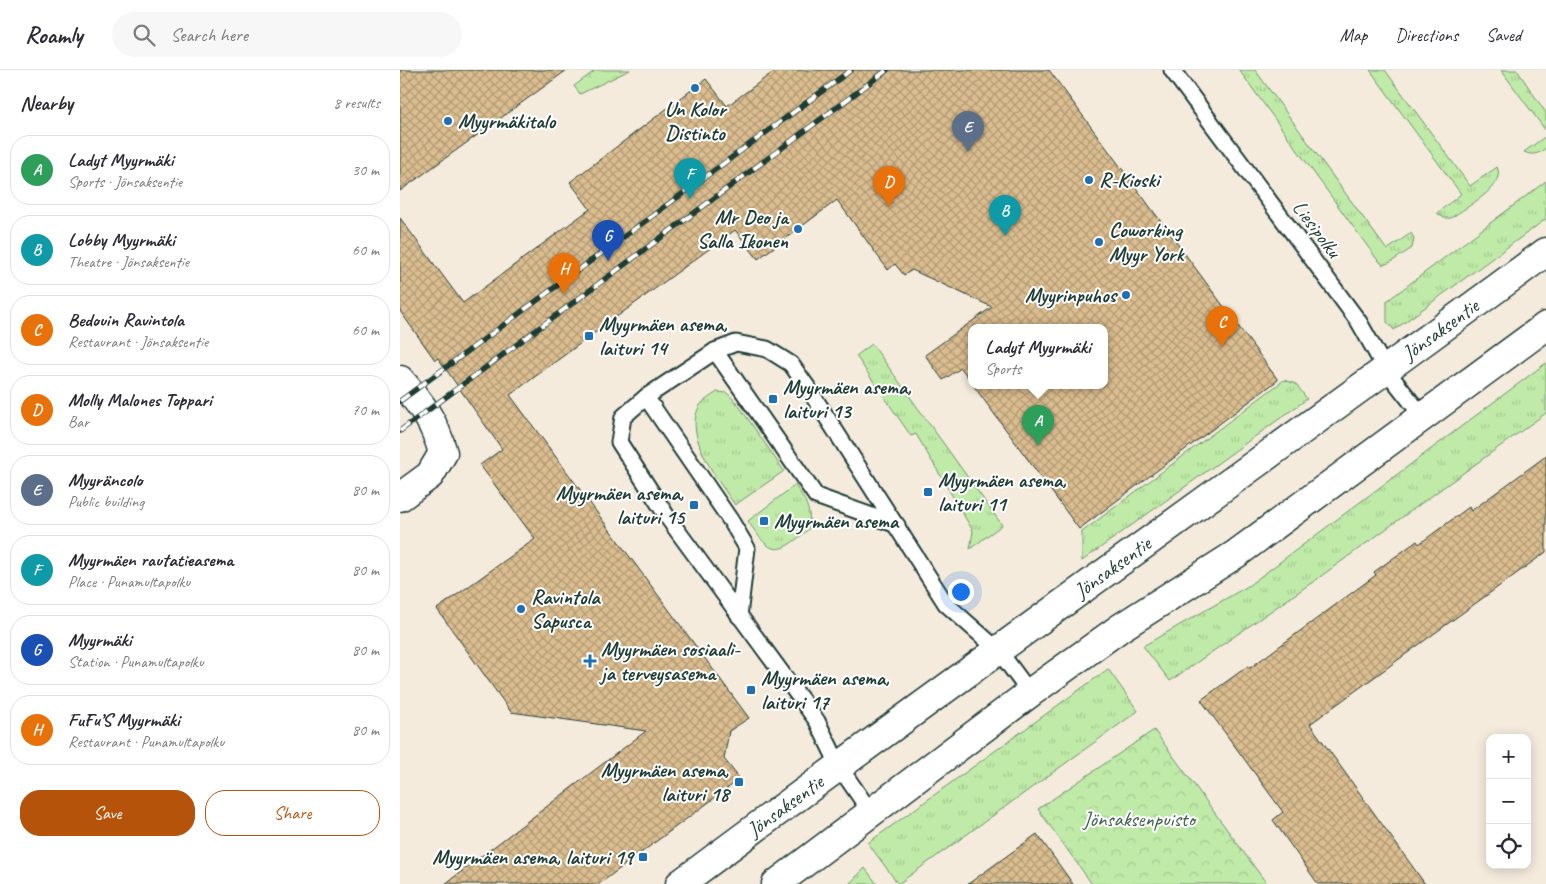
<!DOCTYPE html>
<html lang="en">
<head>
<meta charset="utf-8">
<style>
  body { margin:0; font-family:Caveat,sans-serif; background:#f7f7f7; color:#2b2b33 }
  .controls { position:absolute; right:15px; bottom:15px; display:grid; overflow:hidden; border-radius:10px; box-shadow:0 2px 12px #0003 }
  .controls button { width:45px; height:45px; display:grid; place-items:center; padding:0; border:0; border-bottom:1px solid #e1e1e2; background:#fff; color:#2b2b33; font:25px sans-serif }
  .you { position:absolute; left:560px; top:521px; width:18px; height:18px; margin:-12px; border:4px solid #fff; border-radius:50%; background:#1a73e8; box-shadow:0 0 0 8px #1a73e833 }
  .badge { display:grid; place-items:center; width:32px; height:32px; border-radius:50%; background:#b45309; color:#fff; font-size:16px; font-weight:700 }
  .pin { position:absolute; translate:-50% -41px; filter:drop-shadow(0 1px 2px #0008) }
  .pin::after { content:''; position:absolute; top:26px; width:18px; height:15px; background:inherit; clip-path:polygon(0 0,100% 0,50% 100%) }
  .popup { position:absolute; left:568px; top:254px; width:140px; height:65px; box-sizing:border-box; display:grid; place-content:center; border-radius:10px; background:#fff; filter:drop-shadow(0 1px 4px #0005); font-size:16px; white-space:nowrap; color:#7c7c81 }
  .popup b { font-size:19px; color:#2b2b33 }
  .popup::after { content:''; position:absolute; left:50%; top:100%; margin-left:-10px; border:10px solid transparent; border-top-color:#fff }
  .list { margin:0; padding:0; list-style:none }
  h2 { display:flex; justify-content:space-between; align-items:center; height:65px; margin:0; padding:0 20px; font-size:21px }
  h2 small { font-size:16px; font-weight:400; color:#7c7c81 }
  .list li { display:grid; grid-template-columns:32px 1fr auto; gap:15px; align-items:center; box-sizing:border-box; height:70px; margin:0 10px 10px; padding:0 10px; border:1px solid #e1e1e2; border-radius:20px }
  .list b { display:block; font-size:19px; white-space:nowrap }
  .list p { margin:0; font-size:16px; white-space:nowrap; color:#7c7c81 }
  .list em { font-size:16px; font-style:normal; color:#7c7c81 }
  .actions { display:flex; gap:10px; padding:15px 20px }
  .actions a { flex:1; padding:11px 0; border:1px solid #b45309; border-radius:20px; text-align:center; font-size:18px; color:#b45309 }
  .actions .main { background:#b45309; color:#fff }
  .icon { flex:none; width:28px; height:28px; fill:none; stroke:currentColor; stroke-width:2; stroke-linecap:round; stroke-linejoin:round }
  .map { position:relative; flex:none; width:1146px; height:814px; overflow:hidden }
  header { display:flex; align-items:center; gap:30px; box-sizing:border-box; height:70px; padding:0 25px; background:#fff; border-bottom:1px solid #e1e1e2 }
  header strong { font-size:24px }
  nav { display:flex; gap:28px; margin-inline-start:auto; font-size:18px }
  .search { width:350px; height:45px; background:#f7f7f7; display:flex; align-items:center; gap:12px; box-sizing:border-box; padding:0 18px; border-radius:28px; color:#7c7c81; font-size:19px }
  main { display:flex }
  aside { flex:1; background:#fff }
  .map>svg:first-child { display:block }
  .grass { fill:url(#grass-tufts); stroke:#6f946e }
  .park { fill:url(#park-crowns); stroke:#6f946e }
  .building { fill:url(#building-cross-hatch); stroke:#1f3d34 }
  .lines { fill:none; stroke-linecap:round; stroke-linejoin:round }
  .lane-casing { stroke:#1f3d34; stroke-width:19 }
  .street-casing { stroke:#1f3d34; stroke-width:31 }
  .secondary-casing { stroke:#1f3d34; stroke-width:31 }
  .lane { stroke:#fff; stroke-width:15 }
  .street { stroke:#fff; stroke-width:28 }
  .secondary { stroke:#fff; stroke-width:28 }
  .rail-casing { stroke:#1f3d34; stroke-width:5.5 }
  .rail { stroke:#fff; stroke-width:4; stroke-dasharray:11; stroke-linecap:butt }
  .poi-dot { fill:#1f6fb2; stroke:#fff; stroke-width:2 }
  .labels { text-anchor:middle; stroke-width:4; stroke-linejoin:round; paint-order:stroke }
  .poi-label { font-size:21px; font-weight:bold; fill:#1f3d34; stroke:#fff; text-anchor:start }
  .street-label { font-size:21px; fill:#1f3d34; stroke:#fff }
  .park-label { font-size:21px; fill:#3f604b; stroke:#fff }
</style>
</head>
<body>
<header>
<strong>Roamly</strong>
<div class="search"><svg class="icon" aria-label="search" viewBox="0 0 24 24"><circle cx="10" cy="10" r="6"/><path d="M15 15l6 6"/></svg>Search here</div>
<nav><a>Map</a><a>Directions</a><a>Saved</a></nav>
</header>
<main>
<aside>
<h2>Nearby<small>8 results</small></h2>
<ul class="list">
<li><span class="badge" style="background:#2e9e5b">A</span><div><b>Ladyt Myyrmäki</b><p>Sports · Jönsaksentie</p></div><em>30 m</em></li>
<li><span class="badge" style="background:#0f9aa8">B</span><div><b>Lobby Myyrmäki</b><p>Theatre · Jönsaksentie</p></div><em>60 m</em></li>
<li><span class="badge" style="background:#e8710a">C</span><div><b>Bedouin Ravintola</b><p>Restaurant · Jönsaksentie</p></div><em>60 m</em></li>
<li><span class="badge" style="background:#e8710a">D</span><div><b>Molly Malones Toppari</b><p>Bar</p></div><em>70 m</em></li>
<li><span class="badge" style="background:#5c6f8a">E</span><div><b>Myyräncolo</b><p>Public building</p></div><em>80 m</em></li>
<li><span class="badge" style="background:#0f9aa8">F</span><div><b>Myyrmäen rautatieasema</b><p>Place · Punamultapolku</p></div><em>80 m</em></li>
<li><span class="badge" style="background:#1a4fb4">G</span><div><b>Myyrmäki</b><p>Station · Punamultapolku</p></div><em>80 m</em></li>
<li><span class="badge" style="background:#e8710a">H</span><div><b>FuFu’S Myyrmäki</b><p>Restaurant · Punamultapolku</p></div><em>80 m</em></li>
</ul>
<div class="actions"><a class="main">Save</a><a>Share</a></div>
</aside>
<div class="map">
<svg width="1146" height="814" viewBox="0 0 1146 814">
  <defs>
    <pattern id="grass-tufts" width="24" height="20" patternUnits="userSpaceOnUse" patternTransform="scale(1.25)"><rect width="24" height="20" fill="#bfeaa7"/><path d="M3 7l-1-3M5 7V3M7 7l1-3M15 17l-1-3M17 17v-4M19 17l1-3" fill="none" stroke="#a4ca90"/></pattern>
    <pattern id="park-crowns" width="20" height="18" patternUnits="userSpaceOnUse" patternTransform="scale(1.25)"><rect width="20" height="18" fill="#bfeaa7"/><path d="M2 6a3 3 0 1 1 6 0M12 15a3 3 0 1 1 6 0" fill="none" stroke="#a4ca90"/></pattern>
    <pattern id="building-cross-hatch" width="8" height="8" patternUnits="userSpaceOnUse" patternTransform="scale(1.25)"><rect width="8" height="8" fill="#dbbd8f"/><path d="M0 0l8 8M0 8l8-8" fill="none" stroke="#b19b76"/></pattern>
  </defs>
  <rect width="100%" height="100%" fill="#f4ebdd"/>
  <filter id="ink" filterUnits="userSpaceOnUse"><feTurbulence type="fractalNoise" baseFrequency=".02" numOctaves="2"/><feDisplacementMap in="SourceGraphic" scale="10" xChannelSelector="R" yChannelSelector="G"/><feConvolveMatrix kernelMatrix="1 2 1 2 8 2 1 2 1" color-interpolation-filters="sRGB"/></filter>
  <g filter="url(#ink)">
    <g class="grass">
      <path d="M 196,0 L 230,0 L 180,24 L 174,16 Z"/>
      <path d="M 839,0 L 855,0 L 987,180 L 1011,163 L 1014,168 L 1012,178 L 991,192 L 983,195 L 976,188 Z"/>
      <path d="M 970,0 L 985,0 L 1070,116 L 1097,97 C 1107,116 1065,138 1051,148 L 1044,148 L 1037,143 L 1061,124 Z"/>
      <path d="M 1101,0 L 1117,0 L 1146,43 L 1146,61 Z"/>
      <path d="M 1146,66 L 1146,78 C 1138,84 1133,86 1124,82 Z"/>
      <path d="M 1146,111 L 1146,149 L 994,260 L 987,252 L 987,231 Z"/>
      <path d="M 472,274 L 602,455 L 570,479 L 573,461 L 516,364 L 511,366 L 456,286 Z"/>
      <path d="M 1146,293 L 1146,343 L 917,509 L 770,611 L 743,576 L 848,516 Z"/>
      <path d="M 884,310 L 896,314 L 907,329 L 682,491 L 682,462 Z"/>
      <path d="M 317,322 L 327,323 L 337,333 L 384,401 L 335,435 C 320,413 283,366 299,337 C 302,331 312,326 317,322 Z"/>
      <path d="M 395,415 C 405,430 412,440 409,459 C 377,486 372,487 348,451 Z"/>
      <path d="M 708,599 L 738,641 L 498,814 L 468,773 Z"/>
      <path d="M 465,798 L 477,814 L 449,814 Z"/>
    </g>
    <path class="park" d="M 754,660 L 762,671 L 867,814 L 692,814 L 638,739 Z"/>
    <g class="building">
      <path d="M 0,0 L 167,0 L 0,121 Z"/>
      <path d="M 376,0 L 649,0 L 878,310 L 679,459 L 573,315 L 704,315 L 704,257 L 572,257 L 572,312 L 561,298 L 543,310 L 525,285 L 592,237 L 512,200 L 504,205 L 495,194 L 488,200 L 437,130 L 358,189 L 335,160 L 110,325 L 349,648 L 329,661 L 324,689 L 340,709 L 199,814 L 45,814 L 246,661 L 111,642 L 37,539 L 135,469 L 80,395 L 102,379 L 38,288 L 35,290 L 0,241 L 0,148 L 63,233 L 190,139 L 170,112 L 306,9 L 327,36 Z"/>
      <path d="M 1146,386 L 1146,482 L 910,654 L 1025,814 L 918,814 L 873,750 L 883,742 L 801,630 L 848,596 L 850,598 L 976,505 L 974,502 L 1017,471 L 1019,474 L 1069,437 L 1071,441 Z"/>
      <path d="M 637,764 L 673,814 L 568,814 Z"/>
    </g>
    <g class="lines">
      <defs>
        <g id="lane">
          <path d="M 772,0 L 959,252 L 986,300 L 1023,347"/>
          <path d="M 315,281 L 416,426 L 497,455"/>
          <path d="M 246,327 L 331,451 L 347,478 L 339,546"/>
          <path d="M 471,743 L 439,696 L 417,651 L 268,448 L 219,372 L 223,347 L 246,327 L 315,281 L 336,273 L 367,279 L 391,294 L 408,318 L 546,534 L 599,581 L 630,623"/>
        </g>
        <path id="street" d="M 0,310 C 22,335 34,350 43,383 L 30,405 L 0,427"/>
        <g id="secondary">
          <path id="s1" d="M 280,814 C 566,600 859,394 1146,182"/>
          <path d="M 376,814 L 630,623 L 720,558 L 836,484 L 1146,256"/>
        </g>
      </defs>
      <use href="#lane" class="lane-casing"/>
      <use href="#street" class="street-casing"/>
      <use href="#secondary" class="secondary-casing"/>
      <use href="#lane" class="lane"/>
      <use href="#street" class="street"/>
      <use href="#secondary" class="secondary"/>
      <defs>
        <g id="rail">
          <path d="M 0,331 L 451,0"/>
          <path d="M 0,361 L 487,0"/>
        </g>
      </defs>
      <use href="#rail" class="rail-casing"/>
      <use href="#rail" class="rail"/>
    </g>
  </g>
  <g class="poi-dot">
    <circle cx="295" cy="18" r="5"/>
    <circle cx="48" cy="51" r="5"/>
    <circle cx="689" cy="110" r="5"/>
    <circle cx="398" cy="159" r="5"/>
    <circle cx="699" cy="172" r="5"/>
    <circle cx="726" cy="225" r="5"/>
    <rect x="184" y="261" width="10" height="10" rx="2.5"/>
    <rect x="368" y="324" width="10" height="10" rx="2.5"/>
    <rect x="523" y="417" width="10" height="10" rx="2.5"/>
    <rect x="289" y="430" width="10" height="10" rx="2.5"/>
    <rect x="359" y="446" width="10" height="10" rx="2.5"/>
    <circle cx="121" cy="539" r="5"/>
    <path d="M187.5 583.5h5v5h5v5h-5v5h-5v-5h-5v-5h5z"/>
    <rect x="346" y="615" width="10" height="10" rx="2.5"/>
    <rect x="334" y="707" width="10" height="10" rx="2.5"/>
    <rect x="238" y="782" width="10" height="10" rx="2.5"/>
  </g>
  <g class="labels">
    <g class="poi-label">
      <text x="295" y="46" text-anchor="middle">Un Kolor<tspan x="295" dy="24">Distinto</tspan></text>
      <text x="58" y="58">Myyrmäkitalo</text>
      <text x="699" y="117">R-Kioski</text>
      <text x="388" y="154" text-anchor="end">Mr Deo ja<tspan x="388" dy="24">Salla Ikonen</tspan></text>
      <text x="709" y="167">Coworking<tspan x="709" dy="24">Myyr York</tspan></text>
      <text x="716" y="232" text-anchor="end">Myyrinpuhos</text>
      <text x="199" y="261">Myyrmäen asema,<tspan x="199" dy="24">laituri 14</tspan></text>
      <text x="383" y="324">Myyrmäen asema,<tspan x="383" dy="24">laituri 13</tspan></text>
      <text x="538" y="417">Myyrmäen asema,<tspan x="538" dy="24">laituri 11</tspan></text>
      <text x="284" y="430" text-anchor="end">Myyrmäen asema,<tspan x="284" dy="24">laituri 15</tspan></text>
      <text x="374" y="458">Myyrmäen asema</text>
      <text x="131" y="534">Ravintola<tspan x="131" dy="24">Sapusca</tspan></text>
      <text x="201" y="586">Myyrmäen sosiaali-<tspan x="201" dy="24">ja terveysasema</tspan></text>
      <text x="361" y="615">Myyrmäen asema,<tspan x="361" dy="24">laituri 17</tspan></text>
      <text x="329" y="707" text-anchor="end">Myyrmäen asema,<tspan x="329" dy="24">laituri 18</tspan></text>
      <text x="233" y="794" text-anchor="end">Myyrmäen asema, laituri 19</text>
    </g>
    <g class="street-label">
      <text transform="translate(917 159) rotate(53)" y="7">Liesipolku</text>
      <text dy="7" stroke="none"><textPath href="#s1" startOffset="941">Jönsaksentie</textPath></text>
      <text dy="7" stroke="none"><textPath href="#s1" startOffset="536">Jönsaksentie</textPath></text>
      <text dy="7" stroke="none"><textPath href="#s1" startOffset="131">Jönsaksentie</textPath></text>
    </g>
    <g class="park-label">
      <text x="739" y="756">Jönsaksenpuisto</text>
    </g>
  </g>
</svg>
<div class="controls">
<button>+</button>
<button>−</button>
<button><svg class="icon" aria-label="locate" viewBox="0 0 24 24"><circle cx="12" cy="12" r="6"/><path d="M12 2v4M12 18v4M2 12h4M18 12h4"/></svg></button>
</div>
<div class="you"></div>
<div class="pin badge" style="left:638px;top:376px;background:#2e9e5b">A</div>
<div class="popup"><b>Ladyt Myyrmäki</b>Sports</div>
<div class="pin badge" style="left:605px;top:166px;background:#0f9aa8">B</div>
<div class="pin badge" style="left:822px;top:277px;background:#e8710a">C</div>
<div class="pin badge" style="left:489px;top:137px;background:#e8710a">D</div>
<div class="pin badge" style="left:568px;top:82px;background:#5c6f8a">E</div>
<div class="pin badge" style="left:290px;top:129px;background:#0f9aa8">F</div>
<div class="pin badge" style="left:208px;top:191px;background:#1a4fb4">G</div>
<div class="pin badge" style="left:164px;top:224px;background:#e8710a">H</div>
</div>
</main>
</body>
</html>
